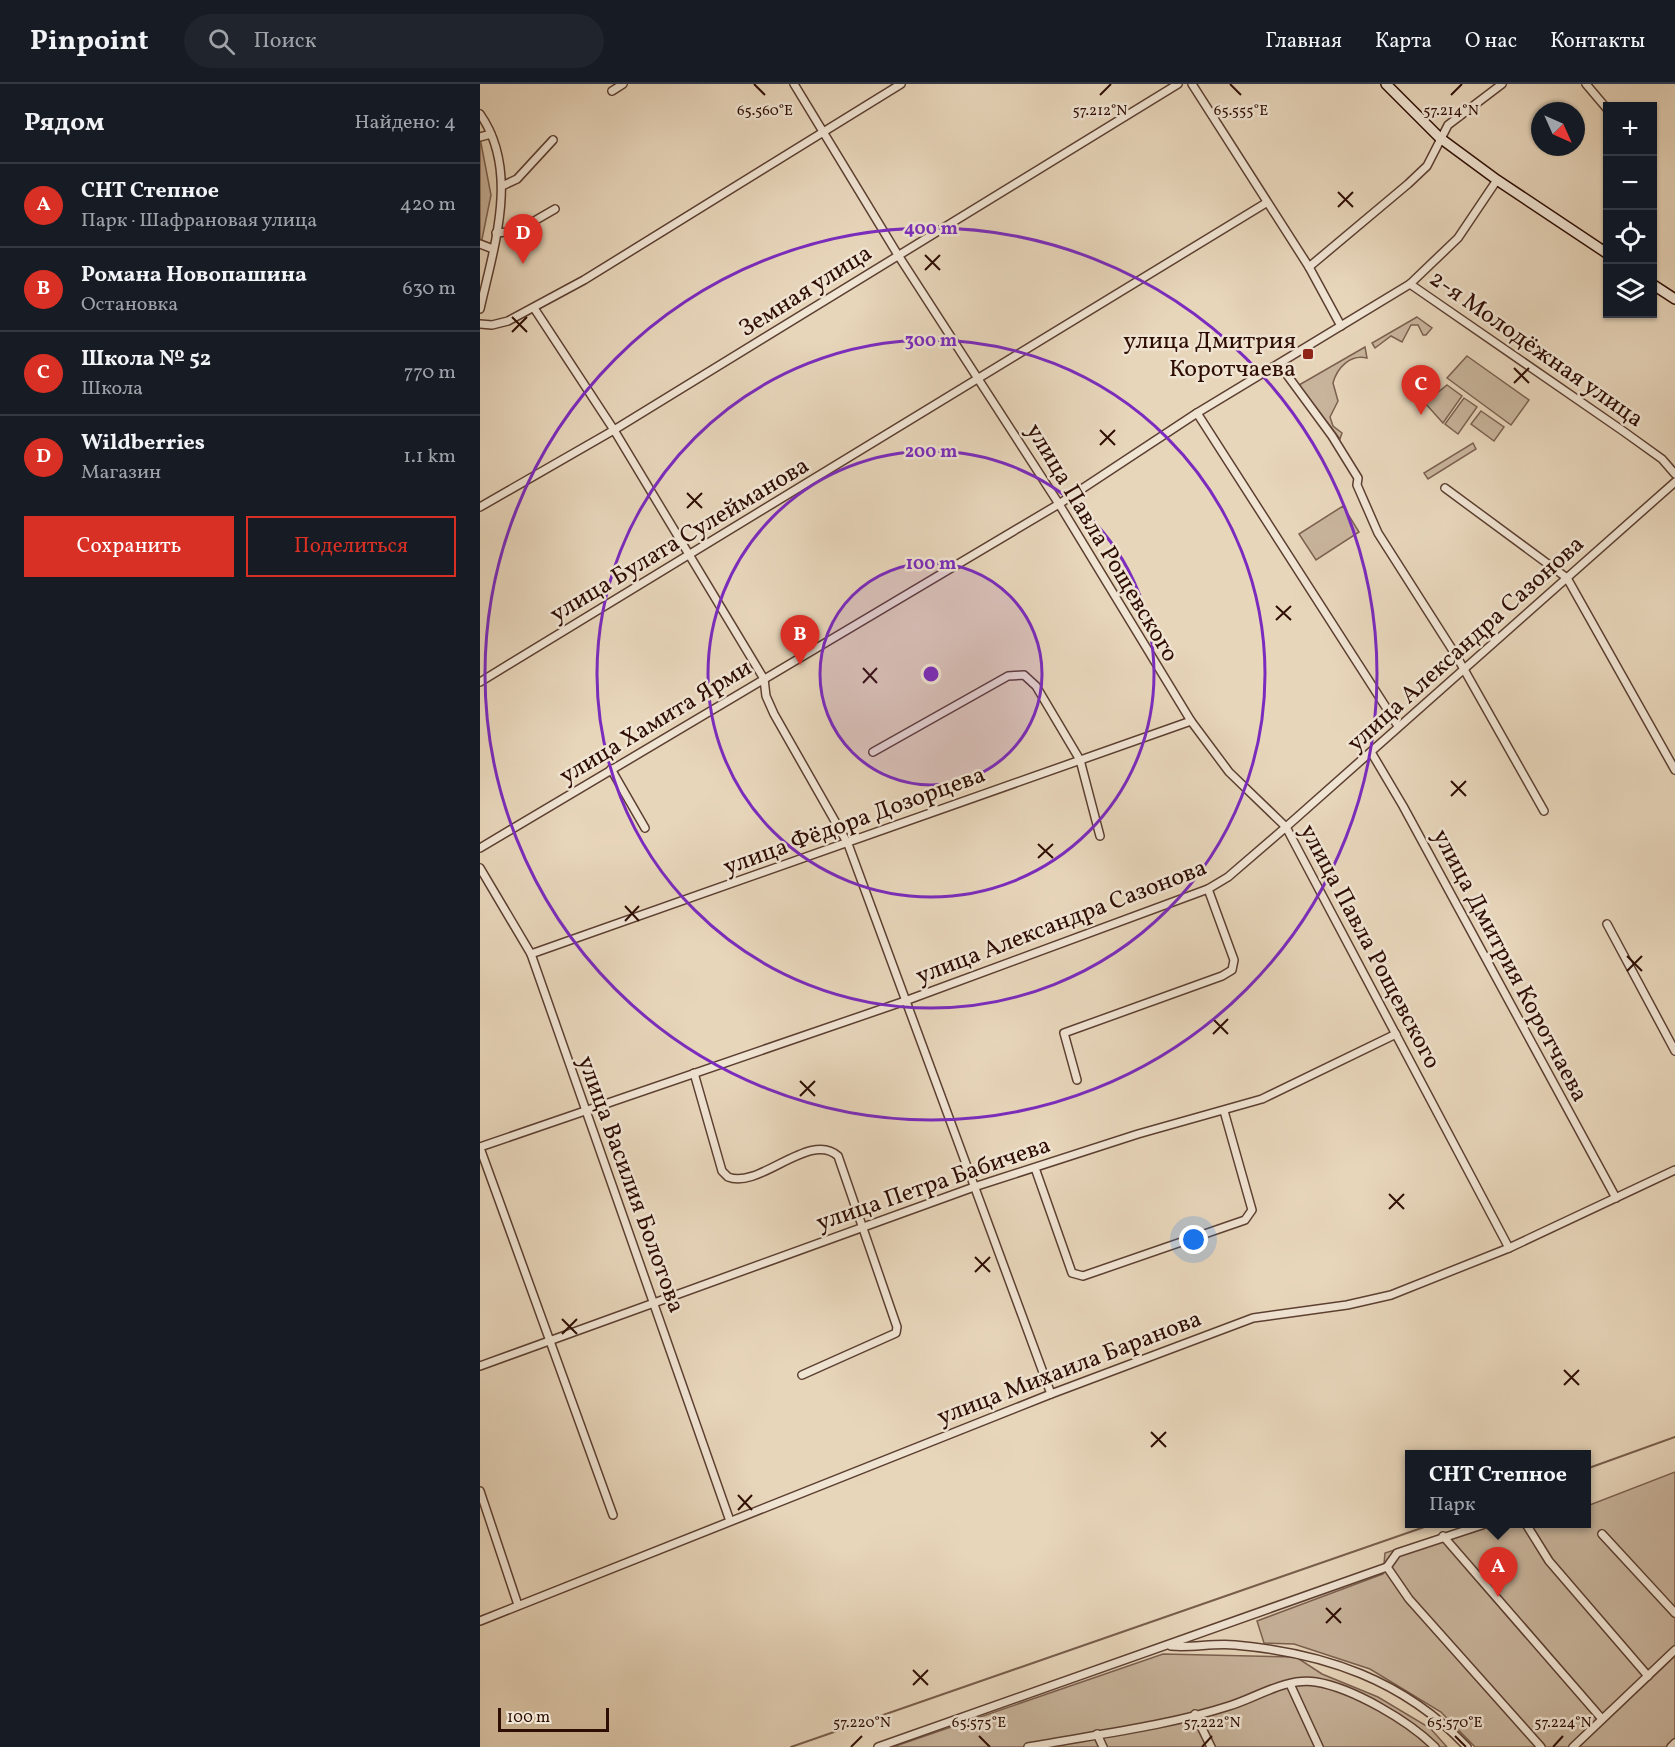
<!DOCTYPE html>
<html lang="ru">
<head>
<meta charset="utf-8">
<style>
  body { margin:0; font-family:Vollkorn,serif; background:#20242c; color:#f1f3f6 }
  .controls { position:absolute; right:18px; top:18px; display:grid; overflow:hidden; border-radius:0px; box-shadow:0 2px 4px #0004 }
  .controls button { width:54px; height:54px; display:grid; place-items:center; padding:0; border:0; border-bottom:2px solid #363941; background:#171b24; color:#f1f3f6; font:30px sans-serif }
  .compass { position:absolute; left:1051px; top:18px; width:54px; height:54px; border-radius:50%; background:#171b24; box-shadow:0 2px 4px #0004; rotate:135deg }
  .scale { position:absolute; left:18px; bottom:15px; width:111px; box-sizing:border-box; padding-left:6px; border:3px solid #2e0d03; border-top:0; font-size:16px; line-height:21px; white-space:nowrap; color:#2e0d03; -webkit-text-stroke:4px #f0e4d3; paint-order:stroke }
  .you { position:absolute; left:714px; top:1156px; width:21px; height:21px; margin:-15px; border:4px solid #fff; border-radius:50%; background:#1a73e8; box-shadow:0 0 0 9px #1a73e833 }
  .badge { display:grid; place-items:center; width:39px; height:39px; border-radius:50%; background:#d93025; color:#fff; font-size:20px; font-weight:700 }
  .pin { position:absolute; translate:-50% -50px; filter:drop-shadow(0 2px 3px #0008) }
  .pin::after { content:''; position:absolute; top:32px; width:21px; height:18px; background:inherit; clip-path:polygon(0 0,100% 0,50% 100%) }
  .popup { position:absolute; left:925px; top:1366px; width:186px; height:78px; box-sizing:border-box; display:grid; place-content:center; border-radius:0px; background:#171b24; filter:drop-shadow(0 2px 4px #0005); font-size:20px; white-space:nowrap; color:#9ea1a6 }
  .popup b { font-size:22px; color:#f1f3f6 }
  .popup::after { content:''; position:absolute; left:50%; top:100%; margin-left:-12px; border:12px solid transparent; border-top-color:#171b24 }
  .list { margin:0; padding:0; list-style:none }
  h2 { display:flex; justify-content:space-between; align-items:center; height:78px; margin:0; padding:0 24px; font-size:26px }
  h2 small { font-size:20px; font-weight:400; color:#9ea1a6 }
  .list li { display:grid; grid-template-columns:39px 1fr auto; gap:18px; align-items:center; box-sizing:border-box; height:84px; padding:0 24px; border-top:2px solid #363941 }
  .list b { display:block; font-size:22px; white-space:nowrap }
  .list p { margin:0; font-size:20px; white-space:nowrap; color:#9ea1a6 }
  .list em { font-size:20px; font-style:normal; color:#9ea1a6 }
  .actions { display:flex; gap:12px; padding:18px 24px }
  .actions a { flex:1; padding:14px 0; border:2px solid #d93025; border-radius:0px; text-align:center; font-size:21px; color:#d93025 }
  .actions .main { background:#d93025; color:#fff }
  .icon { flex:none; width:33px; height:33px; fill:none; stroke:currentColor; stroke-width:2; stroke-linecap:round; stroke-linejoin:round }
  .map { position:relative; flex:none; width:1195px; height:1663px; overflow:hidden }
  header { display:flex; align-items:center; gap:36px; box-sizing:border-box; height:84px; padding:0 30px; background:#171b24; border-bottom:2px solid #363941 }
  header strong { font-size:28px }
  nav { display:flex; gap:33px; margin-inline-start:auto; font-size:21px }
  .search { width:420px; height:54px; background:#20242c; display:flex; align-items:center; gap:15px; box-sizing:border-box; padding:0 21px; border-radius:33px; color:#9ea1a6; font-size:22px }
  main { display:flex }
  aside { flex:1; background:#171b24 }
  .map>svg:first-child { display:block }
  .green { fill:#c8b49c; stroke:#7b6050; stroke-width:1.5 }
  .lines { fill:none; stroke-linecap:round; stroke-linejoin:round }
  .stream { stroke:#785d4c; stroke-width:2 }
  .street-casing { stroke:#5c3f31; stroke-width:10 }
  .secondary-casing { stroke:#2e0d03; stroke-width:12 }
  .street { stroke:#f0e4d3; stroke-width:7 }
  .secondary { stroke:#f0e4d3; stroke-width:9 }
  .ticks { fill:none; stroke:#2e0d03; stroke-width:2 }
  .ring { fill:none; stroke:#7b2cbf; stroke-width:3 }
  .poi-dot { fill:#8f2418; stroke:#f0e4d3; stroke-width:2 }
  .labels { text-anchor:middle; stroke-width:5; stroke-linejoin:round; paint-order:stroke }
  .street-label { font-size:24px; fill:#2e0d03; stroke:#f0e4d3 }
  .poi-label { font-size:24px; fill:#2e0d03; stroke:#f0e4d3; text-anchor:end }
  .ticks-label { font-size:15px; text-anchor:middle; fill:#2e0d03; stroke:#f0e4d3; stroke-width:5; stroke-linejoin:round; paint-order:stroke }
  .centre { fill:#7b2cbf; stroke:#f0e4d3; stroke-width:3 }
  .ring-label { font-size:18px; text-anchor:middle; font-weight:bold; fill:#7b2cbf; stroke:#f0e4d3; stroke-width:5; stroke-linejoin:round; paint-order:stroke }
</style>
</head>
<body>
<header>
<strong>Pinpoint</strong>
<div class="search"><svg class="icon" aria-label="search" viewBox="0 0 24 24"><circle cx="10" cy="10" r="6"/><path d="M15 15l6 6"/></svg>Поиск</div>
<nav><a>Главная</a><a>Карта</a><a>О нас</a><a>Контакты</a></nav>
</header>
<main>
<aside>
<h2>Рядом<small>Найдено: 4</small></h2>
<ul class="list">
<li><span class="badge">A</span><div><b>СНТ Степное</b><p>Парк · Шафрановая улица</p></div><em>420 m</em></li>
<li><span class="badge">B</span><div><b>Романа Новопашина</b><p>Остановка</p></div><em>630 m</em></li>
<li><span class="badge">C</span><div><b>Школа № 52</b><p>Школа</p></div><em>770 m</em></li>
<li><span class="badge">D</span><div><b>Wildberries</b><p>Магазин</p></div><em>1.1 km</em></li>
</ul>
<div class="actions"><a class="main">Сохранить</a><a>Поделиться</a></div>
</aside>
<div class="map">
<svg width="1195" height="1663" viewBox="0 0 1195 1663">
  <rect width="100%" height="100%" fill="#e8d6bb"/>
  <filter id="stains"><feTurbulence type="fractalNoise" baseFrequency=".00333" numOctaves="4"/><feColorMatrix values="0 0 0 0 .2 0 0 0 0 .09 0 0 0 0 .02 0 0 0 .5 -.17"/></filter>
  <radialGradient id="worn" r=".72"><stop offset=".6" stop-color="#630" stop-opacity="0"/><stop offset="1" stop-color="#630" stop-opacity=".3"/></radialGradient>
  <g class="green">
    <path d="M 0,54 L 11,111 L 0,165 Z"/>
    <path d="M 937,233 L 952,244 L 946,251 L 943,251 L 938,241 L 931,241 L 922,258 L 911,252 L 895,264 L 892,259 Z"/>
    <path d="M 885,263 L 887,274 C 870,270 857,284 853,299 L 858,317 L 850,333 L 853,342 L 862,349 L 860,355 L 819,301 Z"/>
    <path d="M 987,272 L 1049,316 L 1031,341 L 967,294 Z"/>
    <path d="M 967,301 L 982,312 L 963,339 L 945,319 Z"/>
    <path d="M 984,314 L 997,323 L 978,350 L 965,340 Z"/>
    <path d="M 1001,327 L 1024,343 L 1014,357 L 991,340 Z"/>
    <path d="M 993,359 L 996,365 L 948,395 L 944,389 Z"/>
    <path d="M 863,422 L 879,448 L 836,476 L 819,450 Z"/>
    <path d="M 1195,1388 L 1195,1663 L 995,1663 L 961,1628 L 890,1585 L 814,1560 L 784,1559 L 777,1537 L 903,1490 L 905,1469 L 993,1440 L 1050,1440 L 1052,1442 L 1106,1440 L 1107,1422 Z"/>
    <path d="M 683,1570 L 816,1573 L 842,1590 L 898,1613 L 950,1644 L 967,1663 L 413,1663 Z"/>
  </g>
  <g class="lines">
    <g class="stream">
      <path d="M 1106,1385 L 1195,1353"/>
      <path d="M 311,1663 L 953,1440"/>
    </g>
    <defs>
      <g id="street">
        <path d="M 314,0 L 418,171 L 579,420 L 711,637 L 749,688 L 806,743 L 1029,1164"/>
        <path d="M 712,0 L 829,183 L 861,242"/>
        <path d="M 1106,0 L 1128,26"/>
        <path d="M 132,7 L 143,0"/>
        <path d="M 0,30 C 40,87 14,162 0,225"/>
        <path d="M 0,53 L 11,50"/>
        <path d="M 22,102 L 37,95 L 73,56"/>
        <path d="M 16,149 L 37,147 L 75,125"/>
        <path d="M 0,160 L 13,165"/>
        <path d="M 829,183 L 928,100 L 947,82 L 968,41 L 1022,0"/>
        <path d="M 930,200 L 1143,347 L 1182,375 L 1195,390"/>
        <path d="M 54,224 L 134,346 L 284,595 L 286,612 L 294,630 L 368,760 L 571,1310"/>
        <path d="M 0,240 L 12,241 L 28,237 L 104,196 L 421,0"/>
        <path d="M 799,280 L 852,352 L 878,394 L 877,401 L 898,449 L 977,573 L 1064,727"/>
        <path d="M 717,329 L 918,642"/>
        <path d="M 965,404 L 1087,494 L 1195,686"/>
        <path d="M 0,423 L 134,346 L 698,0"/>
        <path d="M 0,598 L 786,119"/>
        <path d="M 393,668 L 528,592 L 544,591 L 556,602 L 600,676 L 620,752"/>
        <path d="M 891,668 L 923,722 L 1136,1114"/>
        <path d="M 131,685 L 165,744"/>
        <path d="M 0,764 L 579,420 L 717,329 L 930,200 L 978,154 L 1017,96"/>
        <path d="M 0,784 L 51,870 L 250,1437"/>
        <path d="M 1127,840 L 1195,967"/>
        <path d="M 51,870 L 711,637"/>
        <path d="M 214,989 L 242,1087 L 248,1093 C 279,1106 330,1046 358,1072 L 417,1243 L 416,1249 L 322,1291"/>
        <path d="M 597,996 L 584,949 L 742,892 L 752,886 L 754,876 L 728,805"/>
        <path d="M 0,1063 L 425,917 L 728,805 L 748,793 L 806,743 L 1195,398"/>
        <path d="M 0,1064 L 133,1431"/>
        <path d="M 555,1084 L 592,1189 L 603,1192 L 765,1136 L 772,1126 L 744,1027"/>
        <path d="M 0,1282 L 494,1103 L 658,1050 L 782,1015 L 916,950"/>
        <path d="M 0,1407 L 38,1521"/>
        <path d="M 1046,1440 L 1069,1477 L 1168,1592"/>
        <path d="M 1122,1450 L 1195,1529"/>
        <path d="M 963,1452 L 1122,1635"/>
        <path d="M 907,1483 L 929,1515 L 1061,1663"/>
        <path d="M 0,1537 L 571,1310 L 773,1234 L 867,1221 L 911,1211 L 1029,1164 L 1195,1086"/>
        <path d="M 691,1562 C 712,1564 733,1559 755,1561 C 845,1569 924,1596 987,1663"/>
        <path d="M 810,1600 L 839,1663"/>
        <path d="M 715,1630 L 731,1663"/>
        <path d="M 617,1650 L 623,1663"/>
        <path d="M 398,1663 L 907,1483 L 917,1469 L 1005,1440"/>
        <path d="M 548,1663 C 613,1651 687,1642 749,1622 C 776,1614 806,1593 836,1598 C 873,1604 929,1637 955,1663"/>
        <path d="M 1093,1663 L 1195,1566"/>
        <path d="M 1191,1663 L 1195,1659"/>
      </g>
      <g id="secondary">
        <path d="M 906,0 L 960,54 L 1017,96 L 1128,170"/>
        <path d="M 1172,200 L 1195,215"/>
      </g>
    </defs>
    <use href="#street" class="street-casing"/>
    <use href="#secondary" class="secondary-casing"/>
    <use href="#street" class="street"/>
    <use href="#secondary" class="secondary"/>
  </g>
  <path class="ticks" d="M 274,0 L 285,11M 750,0 L 761,11M 620,11 L 631,0M 971,11 L 982,0M 858,108 L 873,123M 858,123 L 873,108M 445,171 L 460,186M 445,186 L 460,171M 32,233 L 47,248M 32,248 L 47,233M 1034,284 L 1049,299M 1034,299 L 1049,284M 620,346 L 635,361M 620,361 L 635,346M 207,409 L 222,424M 207,424 L 222,409M 796,522 L 811,536M 796,536 L 811,522M 383,584 L 397,599M 383,599 L 397,584M 971,697 L 986,712M 971,712 L 986,697M 558,760 L 573,774M 558,774 L 573,760M 145,822 L 159,837M 145,837 L 159,822M 1147,872 L 1162,887M 1147,887 L 1162,872M 733,935 L 748,950M 733,950 L 748,935M 320,997 L 335,1012M 320,1012 L 335,997M 909,1110 L 924,1125M 909,1125 L 924,1110M 495,1173 L 510,1188M 495,1188 L 510,1173M 82,1235 L 97,1250M 82,1250 L 97,1235M 1084,1286 L 1099,1301M 1084,1301 L 1099,1286M 671,1348 L 686,1363M 671,1363 L 686,1348M 258,1411 L 272,1426M 258,1426 L 272,1411M 846,1524 L 861,1539M 846,1539 L 861,1524M 433,1586 L 448,1601M 433,1601 L 448,1586M 499,1652 L 510,1663M 975,1652 L 986,1663M 371,1663 L 382,1652M 722,1663 L 732,1652M 1073,1663 L 1083,1652"/>
  <circle cx="451" cy="590" r="111" fill="#7b2cbf" fill-opacity=".12"/>
  <g class="ring">
    <circle cx="451" cy="590" r="111"/>
    <circle cx="451" cy="590" r="223"/>
    <circle cx="451" cy="590" r="334"/>
    <circle cx="451" cy="590" r="446"/>
  </g>
  <rect class="poi-dot" x="822" y="264" width="12" height="12" rx="3"/>
  <g class="labels">
    <g class="street-label">
      <text transform="translate(325 206) rotate(-32)" y="8">Земная улица</text>
      <text transform="translate(1057 264) rotate(35)" y="8">2-я Молодёжная улица</text>
      <text transform="translate(199 455) rotate(-31)" y="8">улица Булата Сулейманова</text>
      <text transform="translate(623 458) rotate(59)" y="8">улица Павла Рощевского</text>
      <text transform="translate(985 559) rotate(-42)" y="8">улица Александра Сазонова</text>
      <text transform="translate(175 637) rotate(-31)" y="8">улица Хамита Ярми</text>
      <text transform="translate(374 736) rotate(-20)" y="8">улица Фёдора Дозорцева</text>
      <text transform="translate(581 837) rotate(-21)" y="8">улица Александра Сазонова</text>
      <text transform="translate(891 862) rotate(62)" y="8">улица Павла Рощевского</text>
      <text transform="translate(1031 881) rotate(62)" y="8">улица Дмитрия Коротчаева</text>
      <text transform="translate(453 1099) rotate(-19)" y="8">улица Петра Бабичева</text>
      <text transform="translate(152 1100) rotate(70)" y="8">улица Василия Болотова</text>
      <text transform="translate(589 1283) rotate(-21)" y="8">улица Михаила Баранова</text>
    </g>
    <g class="poi-label">
      <text x="816" y="264">улица Дмитрия<tspan x="816" dy="28">Коротчаева</tspan></text>
    </g>
  </g>
  <g class="ticks-label">
    <text x="285" y="31">65.560°E</text>
    <text x="620" y="31">57.212°N</text>
    <text x="761" y="31">65.555°E</text>
    <text x="971" y="31">57.214°N</text>
    <text x="382" y="1643">57.220°N</text>
    <text x="499" y="1643">65.575°E</text>
    <text x="732" y="1643">57.222°N</text>
    <text x="975" y="1643">65.570°E</text>
    <text x="1083" y="1643">57.224°N</text>
  </g>
  <circle cx="451" cy="590" r="9" class="centre"/>
  <g class="ring-label">
    <text x="451" y="150">400 m</text>
    <text x="451" y="262">300 m</text>
    <text x="451" y="373">200 m</text>
    <text x="451" y="485">100 m</text>
  </g>
  <rect width="100%" height="100%" filter="url(#stains)"/>
  <rect width="100%" height="100%" fill="url(#worn)"/>
</svg>
<div class="controls">
<button>+</button>
<button>−</button>
<button><svg class="icon" aria-label="locate" viewBox="0 0 24 24"><circle cx="12" cy="12" r="6"/><path d="M12 2v4M12 18v4M2 12h4M18 12h4"/></svg></button>
<button><svg class="icon" aria-label="layers" viewBox="0 0 24 24"><path d="M12 4l9 5-9 5-9-5zM3 14l9 5 9-5"/></svg></button>
</div>
<svg class="compass" viewBox="-18 -18 36 36"><path d="M0-13l5 13h-10z" fill="#e53935"/><path d="M0 13l5-13h-10z" fill="#9ea1a6"/></svg>
<div class="scale">100 m</div>
<div class="you"></div>
<div class="pin badge" style="left:1018px;top:1513px">A</div>
<div class="popup"><b>СНТ Степное</b>Парк</div>
<div class="pin badge" style="left:320px;top:581px">B</div>
<div class="pin badge" style="left:941px;top:331px">C</div>
<div class="pin badge" style="left:43px;top:180px">D</div>
</div>
</main>
</body>
</html>
